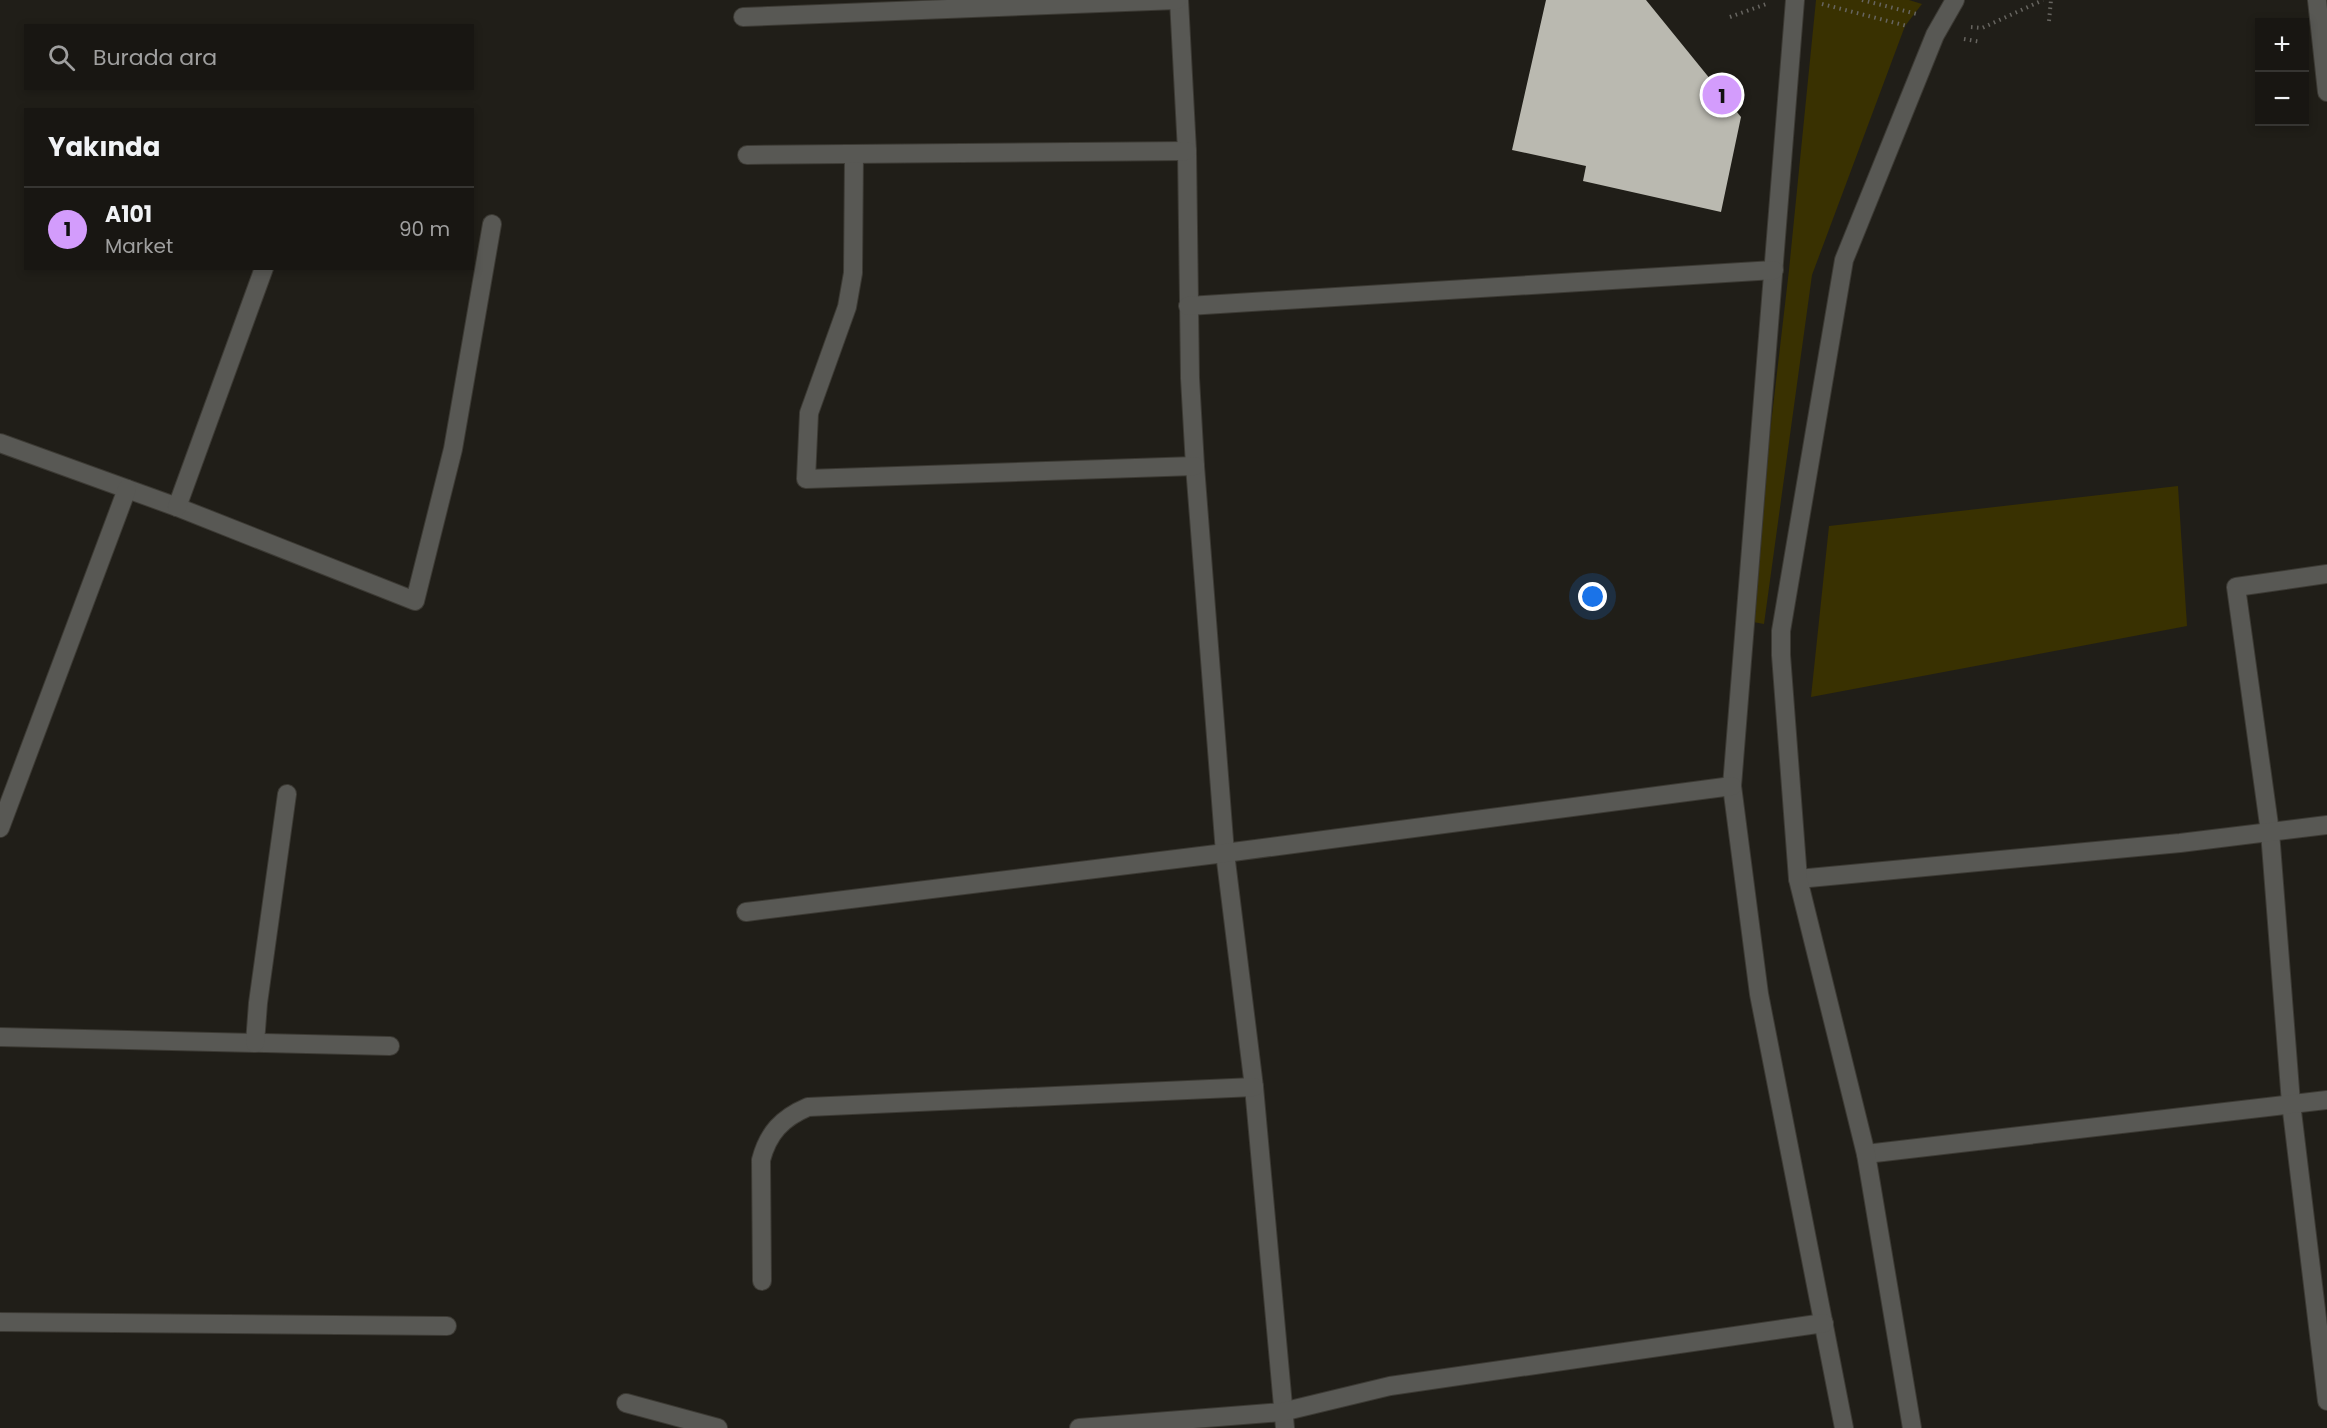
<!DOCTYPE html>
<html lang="tr">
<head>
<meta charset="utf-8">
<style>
  body { margin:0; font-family:Poppins,sans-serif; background:#211f1b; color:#f1f3f6 }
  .controls { position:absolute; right:18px; top:18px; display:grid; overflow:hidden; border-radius:0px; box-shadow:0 3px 9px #0003 }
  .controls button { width:54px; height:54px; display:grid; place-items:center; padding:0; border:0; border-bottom:2px solid #363532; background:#181612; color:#f1f3f6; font:30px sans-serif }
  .you { position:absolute; left:1593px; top:597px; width:21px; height:21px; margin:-15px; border:4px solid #fff; border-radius:50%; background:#1a73e8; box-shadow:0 0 0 9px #1a73e833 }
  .badge { display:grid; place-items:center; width:39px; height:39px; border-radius:50%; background:#d39cfc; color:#111; font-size:20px; font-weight:700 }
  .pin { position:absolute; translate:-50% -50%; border:3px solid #fff; box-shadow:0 2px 6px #0006 }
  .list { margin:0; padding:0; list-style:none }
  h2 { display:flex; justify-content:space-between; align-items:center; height:78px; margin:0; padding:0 24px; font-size:26px }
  h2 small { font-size:20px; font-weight:400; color:#9f9f9f }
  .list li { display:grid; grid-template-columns:39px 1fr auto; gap:18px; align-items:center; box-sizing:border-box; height:84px; padding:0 24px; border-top:2px solid #363532 }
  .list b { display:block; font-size:22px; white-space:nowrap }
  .list p { margin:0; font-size:20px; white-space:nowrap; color:#9f9f9f }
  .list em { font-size:20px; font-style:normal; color:#9f9f9f }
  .icon { flex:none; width:33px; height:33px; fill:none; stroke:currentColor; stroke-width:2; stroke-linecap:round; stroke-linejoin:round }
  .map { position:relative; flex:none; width:2327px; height:1428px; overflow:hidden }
  .search { position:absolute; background:#181612; box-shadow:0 3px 9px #0003; left:24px; top:24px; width:450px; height:66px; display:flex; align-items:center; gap:15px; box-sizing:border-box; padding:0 21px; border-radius:0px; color:#9f9f9f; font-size:22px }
  .panel { position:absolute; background:#181612; box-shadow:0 3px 9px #0003; left:24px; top:108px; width:450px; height:162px; border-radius:0px }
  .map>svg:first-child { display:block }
  .green { fill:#393101 }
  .building { fill:#bab9b0 }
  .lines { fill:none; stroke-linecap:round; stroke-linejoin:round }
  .minor-casing { stroke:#3c3a34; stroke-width:20 }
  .path { stroke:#676560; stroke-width:4; stroke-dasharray:1.5 4.5; stroke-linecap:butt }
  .minor { stroke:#585854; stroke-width:18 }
</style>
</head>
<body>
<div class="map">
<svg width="2327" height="1428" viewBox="0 0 2327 1428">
  <rect width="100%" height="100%" fill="#201e18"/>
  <g class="green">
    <path d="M 1816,0 L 1909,0 L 1922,4 L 1905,26 L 1812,275 L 1764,624 L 1748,621 L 1789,270 Z"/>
    <path d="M 2178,486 L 2187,626 L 1811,697 L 1829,526 Z"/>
  </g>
  <path class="building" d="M 1546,0 L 1646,0 L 1741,117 L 1721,212 L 1583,181 L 1586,166 L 1512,150 Z"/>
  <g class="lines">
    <defs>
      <g id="minor">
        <path d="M 1179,0 L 1187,151 L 1190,378 L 1195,466 L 1225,853 L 1254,1087 L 1285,1428"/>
        <path d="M 1795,0 L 1732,786 L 1759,994 L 1844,1428"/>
        <path d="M 2317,0 L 2327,92"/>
        <path d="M 743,17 L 1177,0"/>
        <path d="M 854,154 L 853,273 L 847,307 L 809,413 L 806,479 L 1195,466"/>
        <path d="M 747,155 L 1187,151"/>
        <path d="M 1188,306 L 1774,270"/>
        <path d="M 0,443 L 177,507 L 415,601 L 453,449 L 492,224"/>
        <path d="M 177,507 L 264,268"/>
        <path d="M 2327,574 L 2236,587 L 2270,832 L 2291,1103 L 2327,1401"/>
        <path d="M 0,828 L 127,489"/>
        <path d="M 1798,879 L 2180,843 L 2327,825"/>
        <path d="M 746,912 L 1225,853 L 1732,786"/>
        <path d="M 0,1037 L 390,1046"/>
        <path d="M 255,1043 L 258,1003 L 287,794"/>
        <path d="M 1866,1154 L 2327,1100"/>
        <path d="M 762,1281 L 761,1160 C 768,1133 782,1118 808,1107 L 1254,1087"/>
        <path d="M 0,1322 L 447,1326"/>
        <path d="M 626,1403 L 718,1428"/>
        <path d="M 1079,1428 L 1282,1412 L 1390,1386 L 1824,1323"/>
        <path d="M 1912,1428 L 1866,1154 L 1798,879 L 1781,655 L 1781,631 L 1844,260 L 1935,35 L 1955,0"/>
      </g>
    </defs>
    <use href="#minor" class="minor-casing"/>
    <g class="path">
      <path d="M 1862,0 L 1917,14"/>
      <path d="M 1822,4 L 1907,26"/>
      <path d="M 1730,17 L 1766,4"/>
      <path d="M 2049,21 L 2051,0"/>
      <path d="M 1971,27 L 1982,28 L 2043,0"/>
      <path d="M 1964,39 L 1981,42"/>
    </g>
    <use href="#minor" class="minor"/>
  </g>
</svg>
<div class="controls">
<button>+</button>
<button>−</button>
</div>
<div class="you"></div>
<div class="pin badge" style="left:1722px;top:95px">1</div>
<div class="search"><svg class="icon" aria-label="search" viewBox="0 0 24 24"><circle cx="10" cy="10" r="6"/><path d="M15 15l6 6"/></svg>Burada ara</div>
<section class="panel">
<h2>Yakında<small></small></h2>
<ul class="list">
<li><span class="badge">1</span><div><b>A101</b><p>Market</p></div><em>90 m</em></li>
</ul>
</section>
</div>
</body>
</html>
